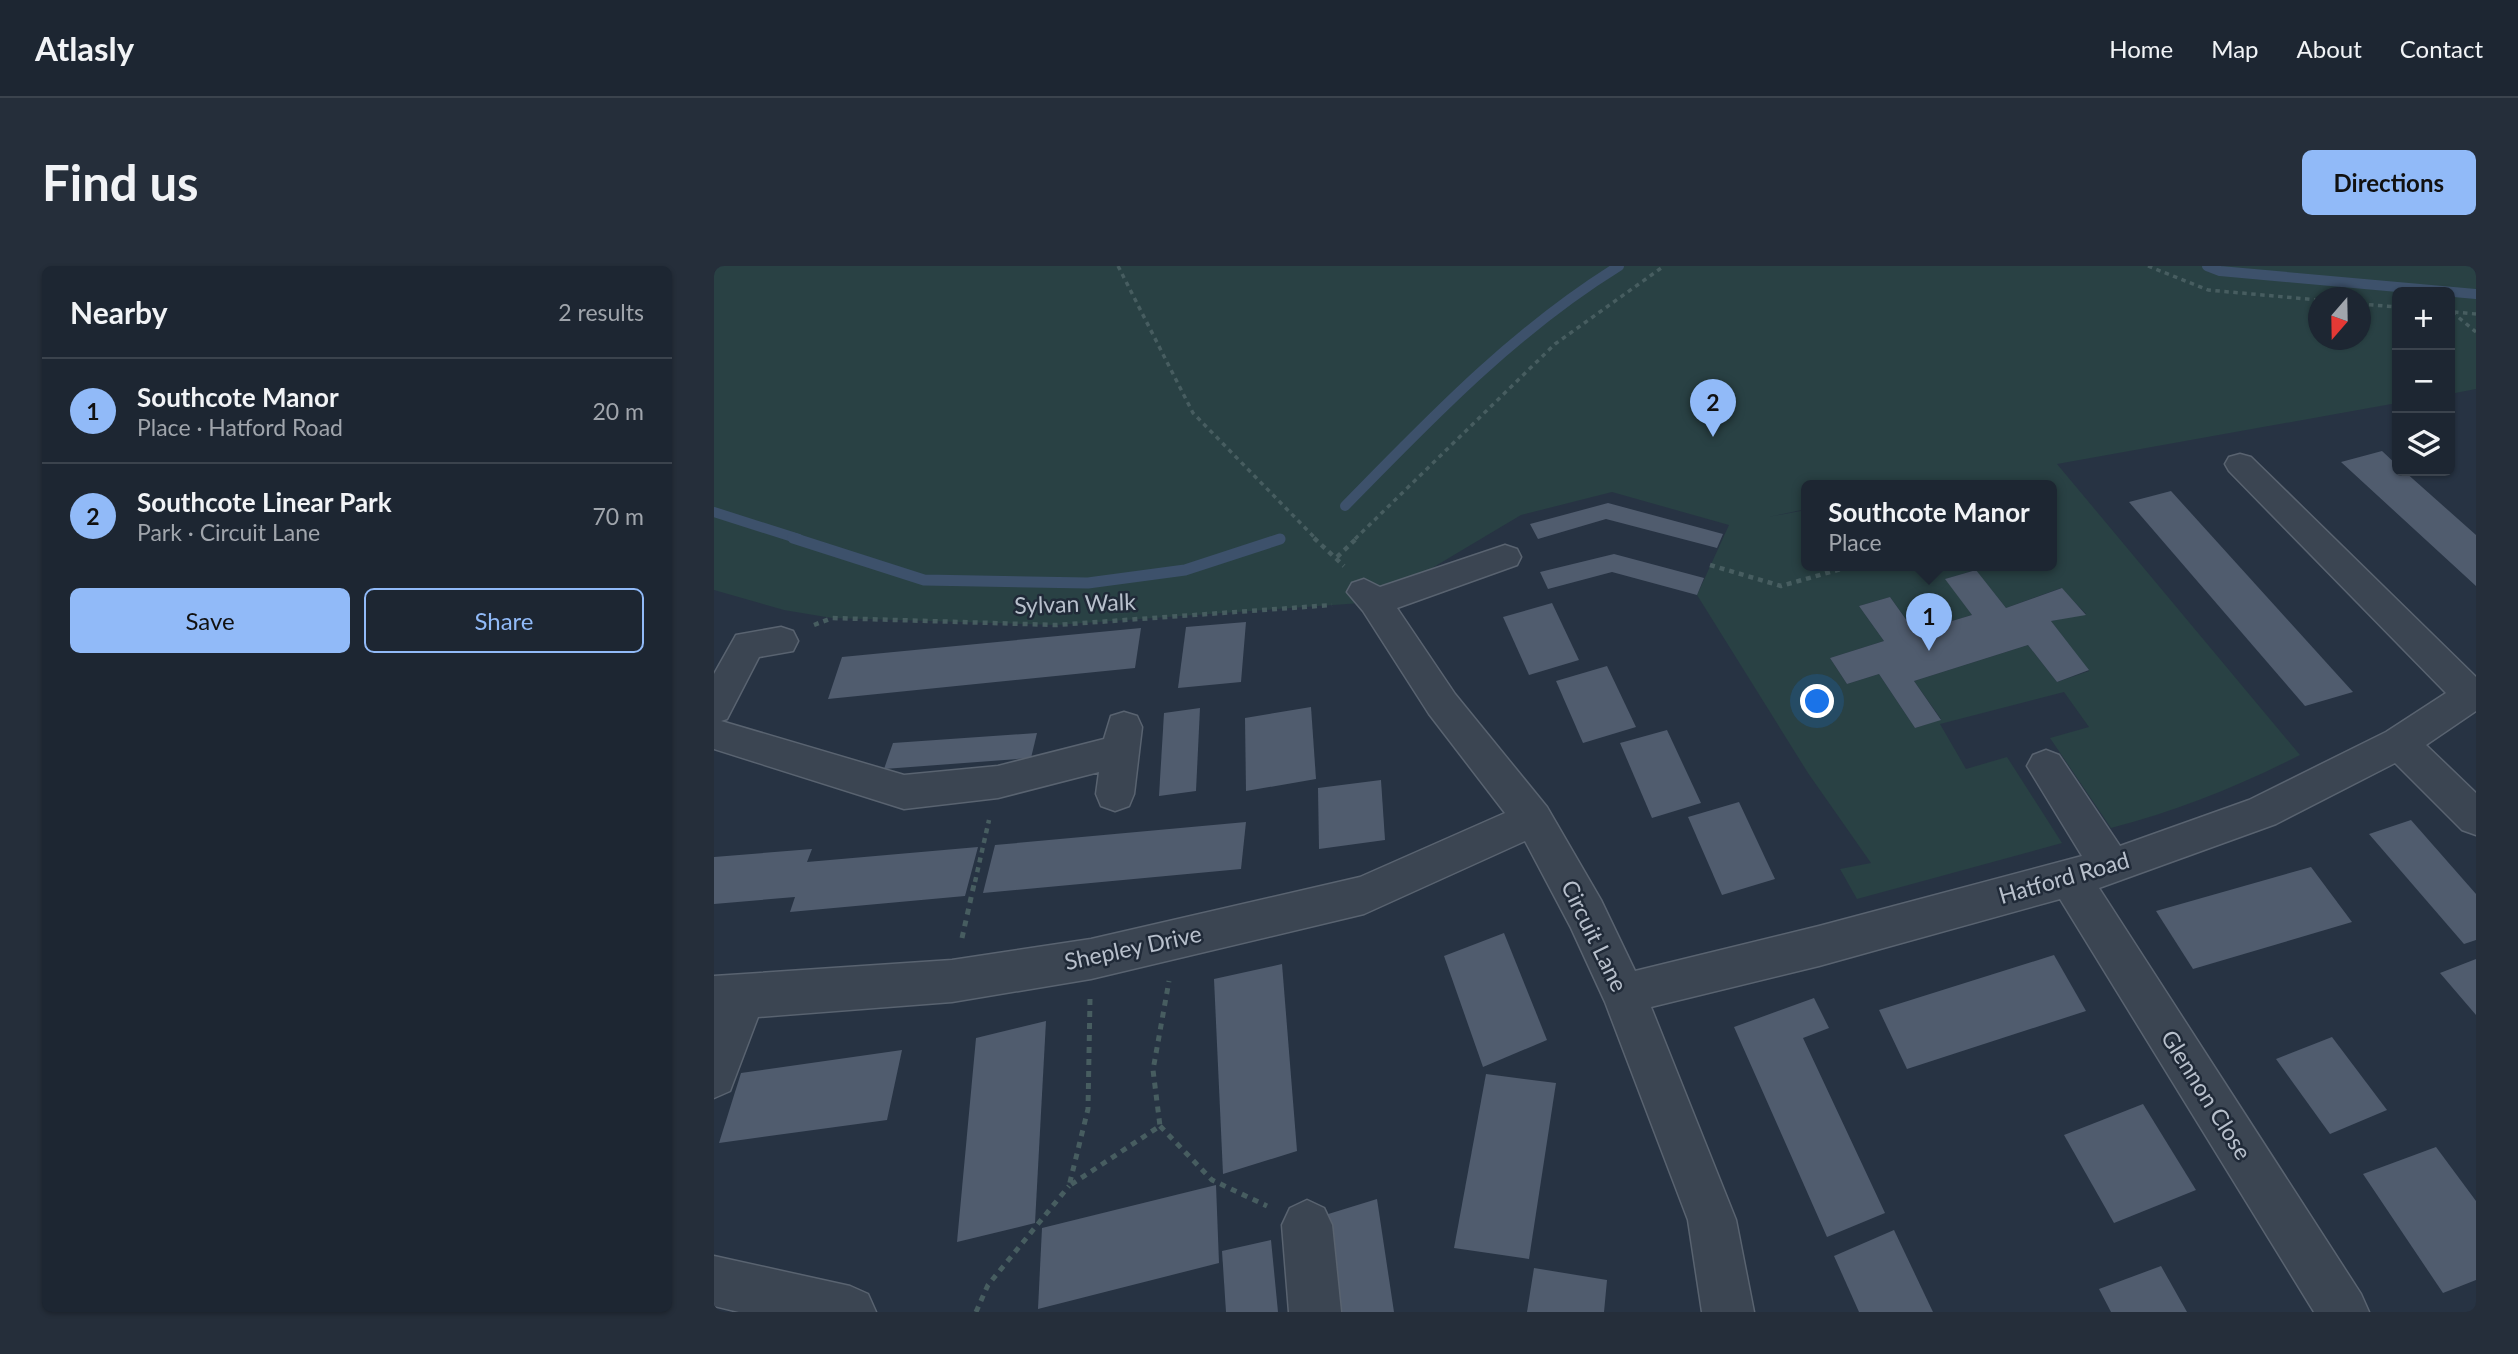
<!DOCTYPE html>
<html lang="en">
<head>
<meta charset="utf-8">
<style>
  body { margin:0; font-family:Lato,sans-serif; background:#252e3a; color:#f1f3f6 }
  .controls { position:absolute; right:21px; top:21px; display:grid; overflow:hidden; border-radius:10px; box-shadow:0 2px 5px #0004 }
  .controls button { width:63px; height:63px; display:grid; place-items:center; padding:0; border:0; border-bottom:2px solid #3b434d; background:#1d2632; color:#f1f3f6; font:35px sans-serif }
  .compass { position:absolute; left:1594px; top:21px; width:63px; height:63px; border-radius:50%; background:#1d2632; box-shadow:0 2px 5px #0004; rotate:200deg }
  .you { position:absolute; left:1104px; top:436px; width:24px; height:24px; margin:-18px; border:5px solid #fff; border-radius:50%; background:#1a73e8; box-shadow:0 0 0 10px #1a73e833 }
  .badge { display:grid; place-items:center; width:46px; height:46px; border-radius:50%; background:#91baf8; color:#111; font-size:23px; font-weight:700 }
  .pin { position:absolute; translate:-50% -58px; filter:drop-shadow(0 2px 4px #0008) }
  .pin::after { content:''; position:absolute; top:37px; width:24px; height:21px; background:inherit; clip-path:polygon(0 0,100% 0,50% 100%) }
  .popup { position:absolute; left:1087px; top:214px; width:256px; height:91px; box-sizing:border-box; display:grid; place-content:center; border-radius:10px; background:#1d2632; filter:drop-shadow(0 2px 5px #0005); font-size:23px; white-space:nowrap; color:#a0a5ac }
  .popup b { font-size:26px; color:#f1f3f6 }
  .popup::after { content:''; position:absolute; left:50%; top:100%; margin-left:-14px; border:14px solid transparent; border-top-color:#1d2632 }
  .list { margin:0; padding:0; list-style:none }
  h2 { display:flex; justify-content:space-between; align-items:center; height:91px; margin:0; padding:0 28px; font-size:30px }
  h2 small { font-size:23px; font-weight:400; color:#a0a5ac }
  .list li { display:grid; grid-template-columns:46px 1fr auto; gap:21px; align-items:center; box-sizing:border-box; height:105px; padding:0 28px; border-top:2px solid #3b434d }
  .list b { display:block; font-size:26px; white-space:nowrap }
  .list p { margin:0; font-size:23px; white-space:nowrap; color:#a0a5ac }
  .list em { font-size:23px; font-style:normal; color:#a0a5ac }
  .actions { display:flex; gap:14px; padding:21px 28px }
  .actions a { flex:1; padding:16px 0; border:2px solid #91baf8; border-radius:10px; text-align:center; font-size:24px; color:#91baf8 }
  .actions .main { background:#91baf8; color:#111 }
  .icon { flex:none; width:38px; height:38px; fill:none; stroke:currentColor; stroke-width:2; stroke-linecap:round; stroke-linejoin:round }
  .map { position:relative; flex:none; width:1762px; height:1046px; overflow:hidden; border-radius:10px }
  header { display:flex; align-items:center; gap:42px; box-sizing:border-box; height:98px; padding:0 35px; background:#1d2632; border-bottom:2px solid #3b434d }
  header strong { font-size:33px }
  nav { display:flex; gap:38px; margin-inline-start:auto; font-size:24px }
  .intro { display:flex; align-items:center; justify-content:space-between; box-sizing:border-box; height:168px; padding:0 42px }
  h1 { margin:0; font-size:49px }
  .button { padding:18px 32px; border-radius:10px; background:#91baf8; color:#111; font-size:24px; font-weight:700 }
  main { display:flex; gap:42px; padding:0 42px }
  aside { flex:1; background:#1d2632; border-radius:10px; box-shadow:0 2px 5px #0004 }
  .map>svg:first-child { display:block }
  .green { fill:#294144; fill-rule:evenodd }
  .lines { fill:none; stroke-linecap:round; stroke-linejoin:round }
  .stream-far1 { stroke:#3d516b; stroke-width:10 }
  .stream { stroke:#3d516b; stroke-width:11 }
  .building { fill:#505c6e }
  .minor-casing { stroke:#596370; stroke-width:3 }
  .path-far2 { stroke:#475d60; stroke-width:3.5; stroke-dasharray:4.5 4.5; stroke-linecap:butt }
  .path-far1 { stroke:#475d60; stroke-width:4.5; stroke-dasharray:5 5; stroke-linecap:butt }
  .path { stroke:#475d60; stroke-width:5; stroke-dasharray:6 6; stroke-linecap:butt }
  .minor { fill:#3b4552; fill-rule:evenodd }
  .labels { text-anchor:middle; stroke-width:5; stroke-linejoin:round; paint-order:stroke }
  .street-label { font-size:23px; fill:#b8c0cc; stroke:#202a38 }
</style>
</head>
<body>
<header>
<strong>Atlasly</strong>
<nav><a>Home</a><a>Map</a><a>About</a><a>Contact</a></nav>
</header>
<div class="intro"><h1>Find us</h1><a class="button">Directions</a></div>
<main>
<aside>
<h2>Nearby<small>2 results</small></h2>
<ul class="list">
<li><span class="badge">1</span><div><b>Southcote Manor</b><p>Place · Hatford Road</p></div><em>20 m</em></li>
<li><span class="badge">2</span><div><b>Southcote Linear Park</b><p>Park · Circuit Lane</p></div><em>70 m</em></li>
</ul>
<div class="actions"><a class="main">Save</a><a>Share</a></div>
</aside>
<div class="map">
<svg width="1762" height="1046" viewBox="0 0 1762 1046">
  <rect width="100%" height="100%" fill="#273343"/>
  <path class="green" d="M 0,0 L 1762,0 L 1762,123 L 1736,128 L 1736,26 L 1683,26 L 1683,137 L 1343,198 L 1586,489 C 1525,520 1463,545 1397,562 L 1336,472 L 1375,461 L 1350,426 L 1226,458 L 1252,503 L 1293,491 L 1348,577 L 1143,633 L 1126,603 L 1157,597 L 1094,507 L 983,329 L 1015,259 L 898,226 L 807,249 L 661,336 L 342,359 L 118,352 L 70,344 L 0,324 ZM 1604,32 L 1646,32 L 1646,74 L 1604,74 ZM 1092,219 L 1338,219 L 1338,299 L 1092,299 L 1092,244 L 1054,251 L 1092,243 ZM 1261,304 L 1292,342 L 1347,322 L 1372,348 L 1337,355 L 1375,405 L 1343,416 L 1314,379 L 1200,415 L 1227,453 L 1201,462 L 1165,408 L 1133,418 L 1116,392 L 1170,375 L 1145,340 L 1176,331 L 1201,366 L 1258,349 L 1232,313 Z"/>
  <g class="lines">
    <g class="stream-far1">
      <path d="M 1493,0 L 1506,5 L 1762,28"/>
      <path d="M 631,240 C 717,152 800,65 905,0"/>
      <path d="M 0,246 L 85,273"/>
    </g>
    <path class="stream" d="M 79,272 L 210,314 L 374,317 L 471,304 L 566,273"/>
  </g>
  <g class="building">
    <path d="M 1668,185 L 1683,199 L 1683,205 L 1690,205 L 1762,269 L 1762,320 L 1627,196 Z"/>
    <path d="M 1457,225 L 1639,426 L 1591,440 L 1415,236 Z"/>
    <path d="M 894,237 L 1009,268 L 1003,282 L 892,253 L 824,273 L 816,258 Z"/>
    <path d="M 900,288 L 990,312 L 983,329 L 898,306 L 834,323 L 826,306 Z"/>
    <path d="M 1262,304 L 1292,342 L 1348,322 L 1372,349 L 1337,355 L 1375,404 L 1343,416 L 1314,379 L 1200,415 L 1227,454 L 1201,462 L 1165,408 L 1133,418 L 1116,392 L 1170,375 L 1145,340 L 1176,331 L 1201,366 L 1258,349 L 1231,313 Z"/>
    <path d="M 838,337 L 865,394 L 815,409 L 789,351 Z"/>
    <path d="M 532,356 L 527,416 L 464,422 L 472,361 Z"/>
    <path d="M 427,362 L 421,402 L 114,433 L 128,391 Z"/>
    <path d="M 893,400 L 922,461 L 869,477 L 842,415 Z"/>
    <path d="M 597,441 L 602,513 L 532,525 L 531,452 Z"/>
    <path d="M 486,442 L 482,525 L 445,530 L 450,447 Z"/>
    <path d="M 953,464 L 987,537 L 938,552 L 906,477 Z"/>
    <path d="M 323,467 L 317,492 L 170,503 L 179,477 Z"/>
    <path d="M 667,514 L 671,574 L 605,583 L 604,522 Z"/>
    <path d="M 1025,536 L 1061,613 L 1008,629 L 974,551 Z"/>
    <path d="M 1697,554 L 1762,628 L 1762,674 L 1750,678 L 1655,568 Z"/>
    <path d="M 532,556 L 527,603 L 269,627 L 281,579 Z"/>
    <path d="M 264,581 L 251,630 L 76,646 L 81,631 L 0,638 L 0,591 L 98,583 L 93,596 Z"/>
    <path d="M 1597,601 L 1638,656 L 1479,703 L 1442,645 Z"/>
    <path d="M 790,667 L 833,774 L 769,801 L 730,690 Z"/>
    <path d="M 1340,689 L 1372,745 L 1193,803 L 1165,744 Z"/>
    <path d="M 1762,693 L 1762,749 L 1726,707 Z"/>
    <path d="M 568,698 L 583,885 L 509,908 L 500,713 Z"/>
    <path d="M 1100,732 L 1115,762 L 1089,772 L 1171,947 L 1113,971 L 1020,761 Z"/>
    <path d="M 332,755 L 321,957 L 243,976 L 262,772 Z"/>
    <path d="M 1618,771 L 1673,844 L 1616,868 L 1562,793 Z"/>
    <path d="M 188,784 L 173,854 L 5,877 L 27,807 Z"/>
    <path d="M 772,808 L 842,817 L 815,993 L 740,982 Z"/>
    <path d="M 1429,838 L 1482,924 L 1400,957 L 1350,869 Z"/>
    <path d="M 1722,881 L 1762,935 L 1762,1014 L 1729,1027 L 1649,908 Z"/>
    <path d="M 502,919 L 505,997 L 324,1043 L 328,962 Z"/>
    <path d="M 663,933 L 680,1046 L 625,1046 L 611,949 Z"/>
    <path d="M 1180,964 L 1219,1046 L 1145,1046 L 1120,990 Z"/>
    <path d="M 557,974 L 564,1046 L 512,1046 L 508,985 Z"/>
    <path d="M 1447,1000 L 1473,1046 L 1397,1046 L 1385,1023 Z"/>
    <path d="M 820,1002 L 893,1014 L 890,1046 L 813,1046 Z"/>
  </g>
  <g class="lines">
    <defs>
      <g id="minor">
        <path d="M 1526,188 L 1537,191 L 1762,411 L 1762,445 L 1712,479 L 1762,527 L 1762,569 L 1748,564 L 1681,497 L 1562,558 L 1385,622 L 1647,1028 L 1655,1046 L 1600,1046 L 1346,633 L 1105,700 L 937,741 L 1022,954 L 1040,1046 L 988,1046 L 974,954 L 891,736 L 857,662 L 811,575 L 650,648 L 377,713 L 238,736 L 44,751 L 16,825 L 0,832 L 0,710 L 238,694 L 377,673 L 646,611 L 791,547 L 715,448 L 649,345 L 633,326 L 638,317 L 650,313 L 666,321 L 791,279 L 803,283 L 807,291 L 803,299 L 683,342 L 741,428 L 833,541 L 887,634 L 921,705 L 1105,660 L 1368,590 L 1313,500 L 1319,489 L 1332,484 L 1345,489 L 1406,580 L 1535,534 L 1672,466 L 1732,427 L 1515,205 L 1511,198 L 1515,191 Z"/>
        <path d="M 67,361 L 79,365 L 84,375 L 79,385 L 45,391 L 13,453 L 7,455 L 190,509 L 284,500 L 390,473 L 397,450 L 410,446 L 423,450 L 428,461 L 420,528 L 415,540 L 401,545 L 387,540 L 382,528 L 385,506 L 284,532 L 190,543 L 0,483 L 0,408 L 22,369 Z"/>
        <path d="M 593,934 L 610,942 L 618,959 L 627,1046 L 575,1046 L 568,959 L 576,942 Z"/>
        <path d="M 0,990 L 136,1020 L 154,1028 L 162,1046 L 25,1046 L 0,1040 Z"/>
      </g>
    </defs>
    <use href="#minor" class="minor-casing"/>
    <g class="path-far2">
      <path d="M 404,0 L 479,147 L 602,273"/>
      <path d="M 1434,0 L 1494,24 L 1604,34"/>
      <path d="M 1646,38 L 1683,41"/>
      <path d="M 1738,46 L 1762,66"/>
      <path d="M 1740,46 L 1762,48"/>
      <path d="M 641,273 L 841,78 L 950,0"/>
    </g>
    <g class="path-far1">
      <path d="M 600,272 L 630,300"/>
      <path d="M 623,291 L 643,272"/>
      <path d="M 996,299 L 1067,320 L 1141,299"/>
      <path d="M 100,359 L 118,352 L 342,359 L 618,339"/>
      <path d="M 261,616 L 275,554"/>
    </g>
    <g class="path">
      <path d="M 248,672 L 261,614"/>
      <path d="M 376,733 L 374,843 L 355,920 L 446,860 L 439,804 L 455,715"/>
      <path d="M 446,860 L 498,914 L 553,940"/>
      <path d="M 262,1046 L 274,1019 L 355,920"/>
    </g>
    <use href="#minor" class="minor"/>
  </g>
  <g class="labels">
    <g class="street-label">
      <text transform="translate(361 338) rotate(-2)" y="8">Sylvan Walk</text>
      <text transform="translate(1350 612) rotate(-16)" y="8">Hatford Road</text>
      <text transform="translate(880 670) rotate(64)" y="8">Circuit Lane</text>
      <text transform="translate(419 682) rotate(-12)" y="8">Shepley Drive</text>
      <text transform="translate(1492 829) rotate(58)" y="8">Glennon Close</text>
    </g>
  </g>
</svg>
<div class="controls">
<button>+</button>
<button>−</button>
<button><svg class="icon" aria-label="layers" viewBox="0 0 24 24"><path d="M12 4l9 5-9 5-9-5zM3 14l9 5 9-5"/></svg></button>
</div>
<svg class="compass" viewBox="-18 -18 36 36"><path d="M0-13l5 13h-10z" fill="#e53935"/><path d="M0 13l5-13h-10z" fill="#a0a5ac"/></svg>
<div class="you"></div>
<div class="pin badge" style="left:1215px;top:385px">1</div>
<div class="popup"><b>Southcote Manor</b>Place</div>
<div class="pin badge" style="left:999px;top:171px">2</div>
</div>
</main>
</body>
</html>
